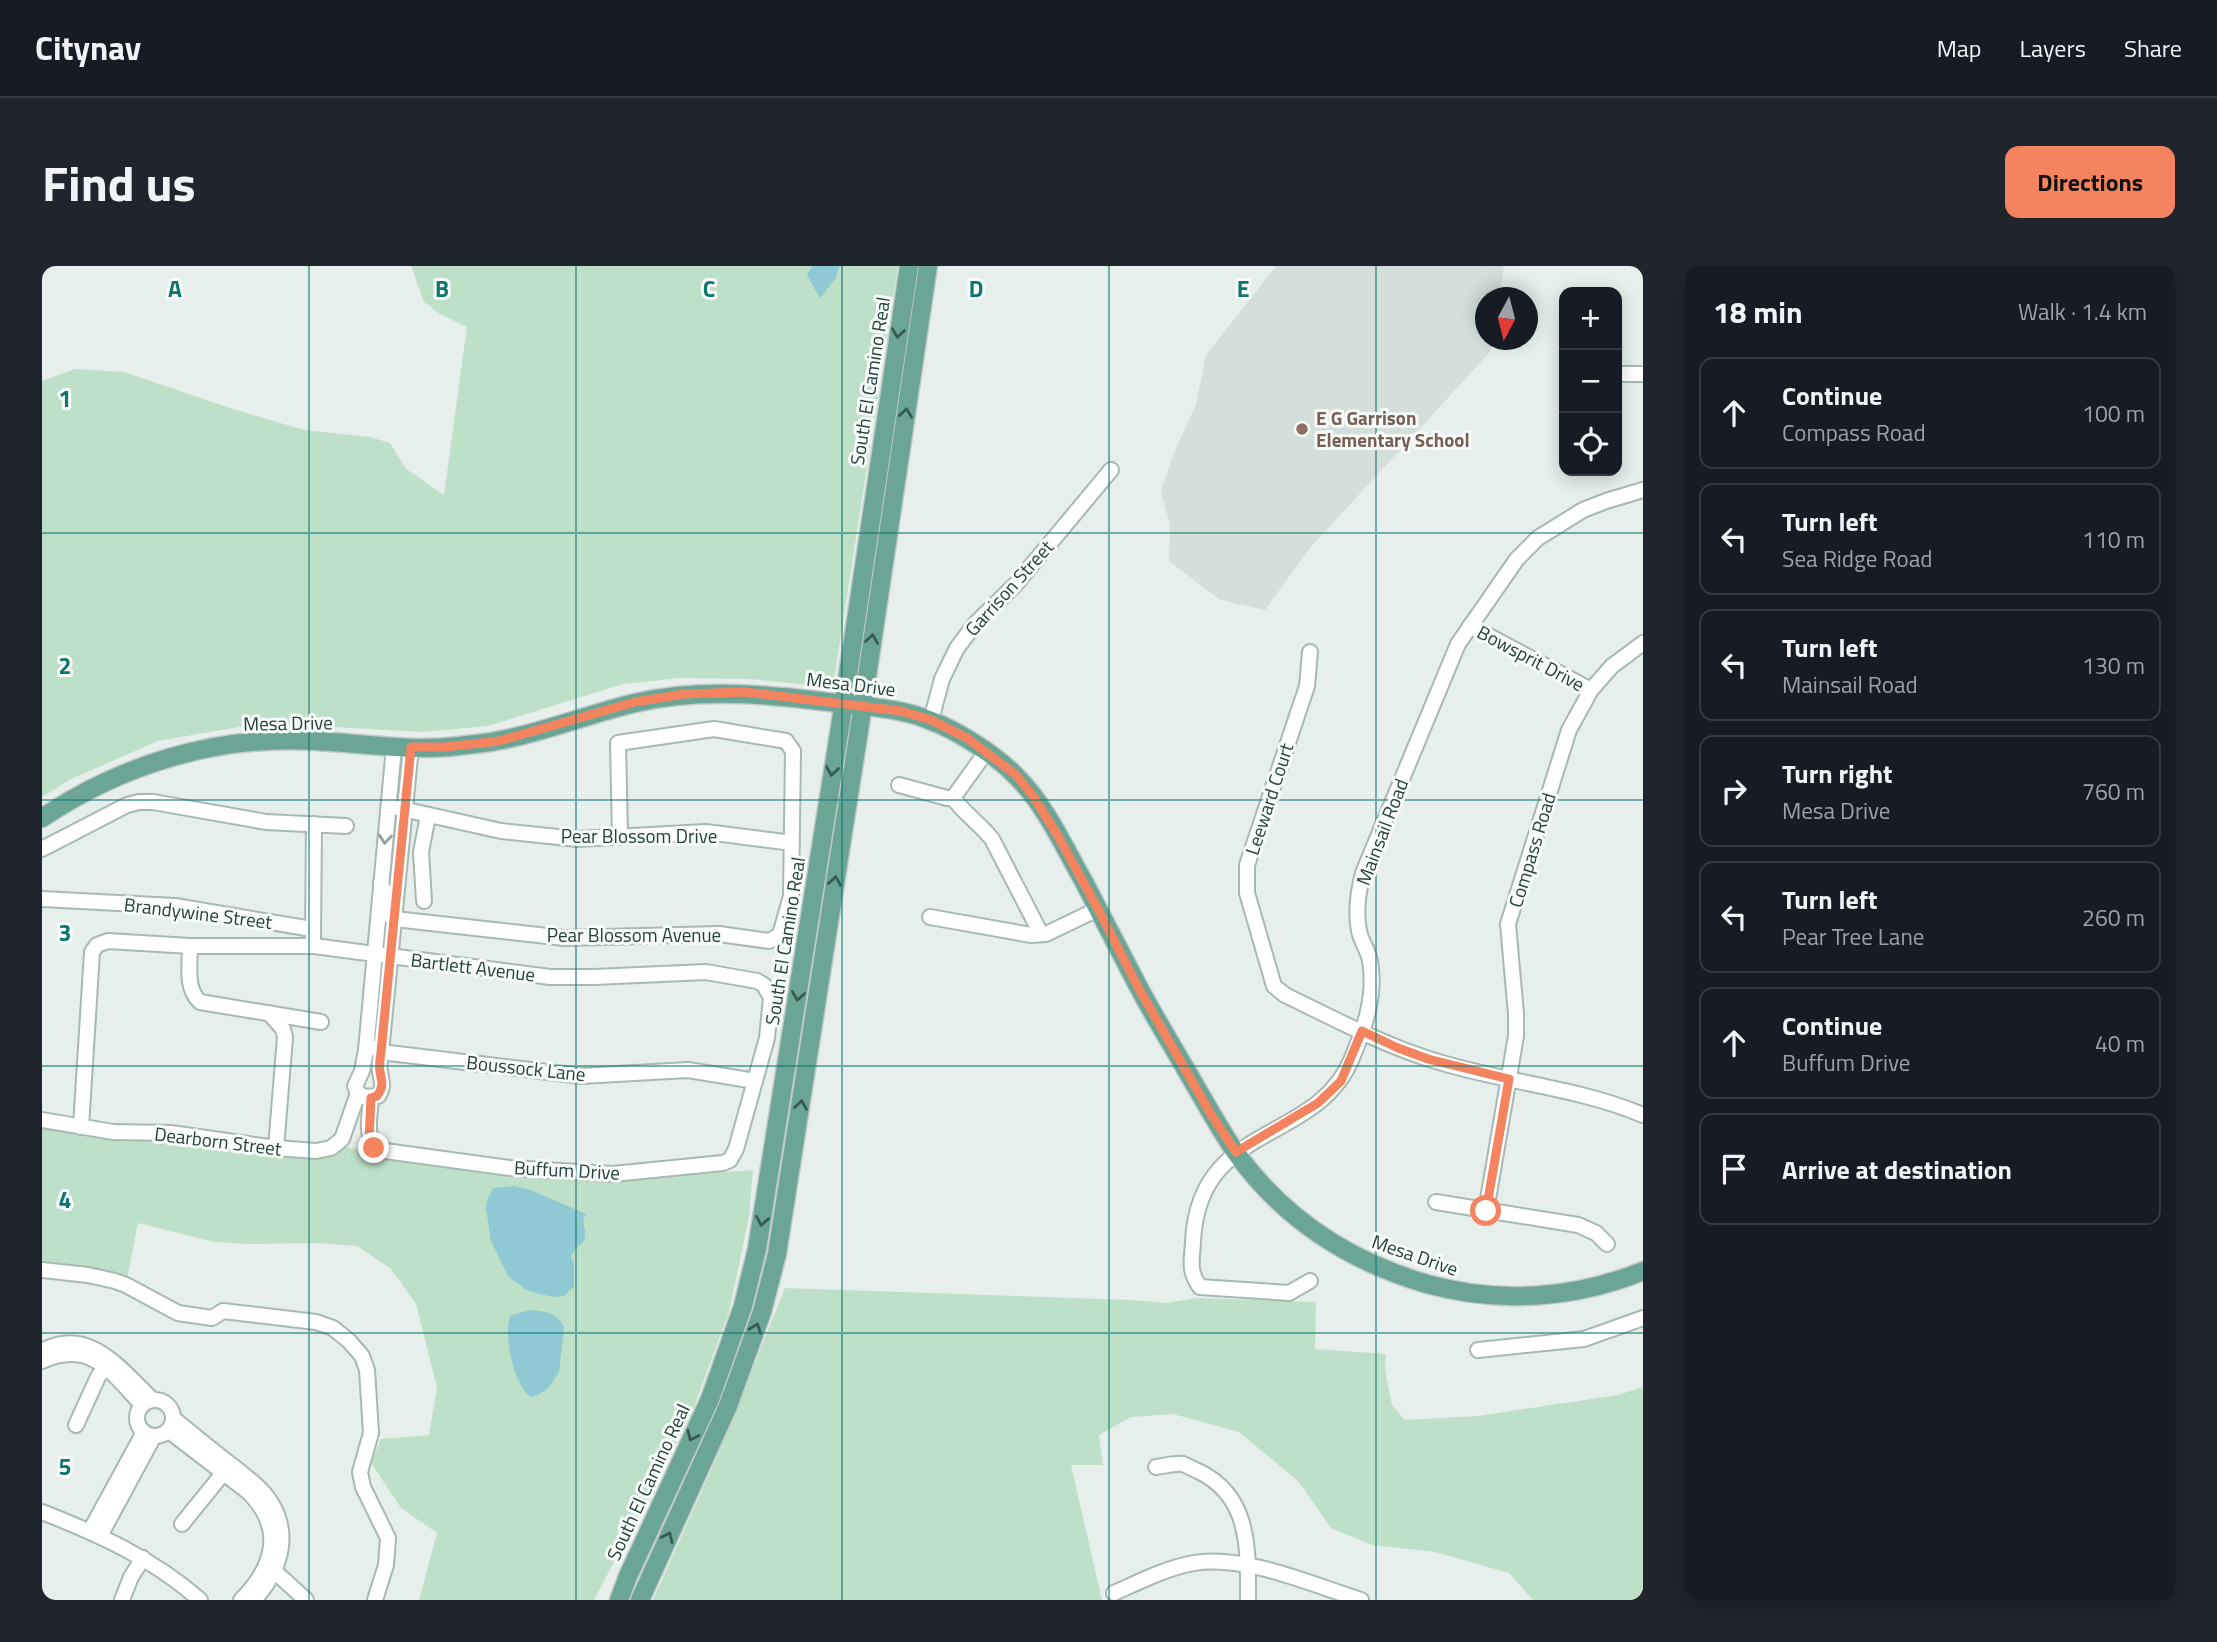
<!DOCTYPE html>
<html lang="en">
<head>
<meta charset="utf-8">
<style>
  body { margin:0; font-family:"Titillium Web",sans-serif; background:#20242c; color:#f1f3f6 }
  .controls { position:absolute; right:21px; top:21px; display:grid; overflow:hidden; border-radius:14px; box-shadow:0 4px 18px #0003 }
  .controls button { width:63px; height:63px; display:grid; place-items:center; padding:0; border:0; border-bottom:2px solid #363941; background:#171b24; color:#f1f3f6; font:35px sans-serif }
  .compass { position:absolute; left:1433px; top:21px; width:63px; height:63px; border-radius:50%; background:#171b24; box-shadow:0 4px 18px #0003; rotate:187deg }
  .stop { position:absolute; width:21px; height:21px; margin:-16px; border:5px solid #f4845f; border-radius:50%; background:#fff }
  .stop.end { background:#f4845f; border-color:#fff; box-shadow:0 2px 7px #0008 }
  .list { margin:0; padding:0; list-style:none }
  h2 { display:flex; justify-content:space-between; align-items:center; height:91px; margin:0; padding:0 28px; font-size:30px }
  h2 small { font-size:23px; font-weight:400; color:#9ea1a6 }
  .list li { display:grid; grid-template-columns:46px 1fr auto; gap:21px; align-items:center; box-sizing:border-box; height:112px; margin:0 14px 14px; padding:0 14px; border:2px solid #363941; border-radius:14px }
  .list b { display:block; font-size:26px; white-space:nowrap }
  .list p { margin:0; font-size:23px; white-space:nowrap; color:#9ea1a6 }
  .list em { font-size:23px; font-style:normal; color:#9ea1a6 }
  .icon { flex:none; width:38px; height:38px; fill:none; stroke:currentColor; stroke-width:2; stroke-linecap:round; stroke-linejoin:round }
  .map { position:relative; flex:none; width:1601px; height:1334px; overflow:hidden; border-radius:14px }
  header { display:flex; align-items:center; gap:42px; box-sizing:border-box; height:98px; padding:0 35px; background:#171b24; border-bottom:2px solid #363941 }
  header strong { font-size:33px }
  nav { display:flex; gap:38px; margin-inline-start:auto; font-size:24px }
  .intro { display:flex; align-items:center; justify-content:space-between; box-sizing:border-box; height:168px; padding:0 42px }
  h1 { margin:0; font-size:49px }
  .button { padding:18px 32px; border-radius:14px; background:#f4845f; color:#111; font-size:24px; font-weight:700 }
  main { display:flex; gap:42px; padding:0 42px }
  aside { flex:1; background:#171b24; border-radius:14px; box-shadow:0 4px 18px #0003 }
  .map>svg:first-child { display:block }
  .built { fill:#d4dfda }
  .green { fill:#bfe0c8 }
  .water { fill:#8ec9d4 }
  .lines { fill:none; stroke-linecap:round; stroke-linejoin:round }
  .minor-casing { stroke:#a8b8b2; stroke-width:18 }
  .major-casing { stroke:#c2cac8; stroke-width:21 }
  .minor { stroke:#fff; stroke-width:14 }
  .major { stroke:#6aa596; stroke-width:18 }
  .oneway { stroke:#365b51 }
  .oneway2 { stroke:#92a09c }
  .route { stroke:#f4845f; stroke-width:9 }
  .grid { fill:none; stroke:#0f766e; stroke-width:2; stroke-opacity:0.55 }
  .education-dot { fill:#8d6e63; stroke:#f7fbf9; stroke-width:2.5 }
  .labels { text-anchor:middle; stroke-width:6; stroke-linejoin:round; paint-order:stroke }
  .street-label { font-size:19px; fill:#24423a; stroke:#f7fbf9 }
  .education-label { font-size:19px; font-weight:bold; fill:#785e54; stroke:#f7fbf9; text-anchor:start }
  .grid-label { font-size:23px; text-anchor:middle; font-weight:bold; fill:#0f766e; stroke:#f7fbf9; stroke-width:6; stroke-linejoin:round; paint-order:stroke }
</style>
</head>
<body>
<header>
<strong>Citynav</strong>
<nav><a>Map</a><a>Layers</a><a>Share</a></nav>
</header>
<div class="intro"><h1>Find us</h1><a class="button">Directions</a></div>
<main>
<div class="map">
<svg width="1601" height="1334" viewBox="0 0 1601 1334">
  <rect width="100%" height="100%" fill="#e6efeb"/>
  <path class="built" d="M 1234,0 L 1462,0 L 1457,31 L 1444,32 L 1444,74 L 1450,74 L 1448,86 L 1268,282 L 1223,344 L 1178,334 L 1127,295 L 1128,259 L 1119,225 L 1132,187 L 1154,138 L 1164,89 Z"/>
  <g class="green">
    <path d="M 369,0 L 856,0 L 792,414 L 783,421 L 709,413 L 638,412 L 581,418 L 446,460 L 382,466 L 220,457 L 116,475 L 27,514 L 0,531 L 0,115 L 33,103 L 82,106 L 188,142 L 262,164 L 328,171 L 348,177 L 364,203 L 402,229 L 425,61 L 398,48 L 382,36 Z"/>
    <path d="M 0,863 L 58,873 L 126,875 L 285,891 L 302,881 L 321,884 L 336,893 L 557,916 L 711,904 L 707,951 L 687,1046 L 649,1149 L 552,1334 L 377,1334 L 395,1267 L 359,1242 L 329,1197 L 339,1173 L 387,1169 L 395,1122 L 374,1038 L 349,1003 L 315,980 L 274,977 L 207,978 L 172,976 L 96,957 L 85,1014 L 0,1001 Z"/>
    <path d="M 743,1022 L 1088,1034 L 1126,1037 L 1155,1032 L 1274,1036 L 1273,1083 L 1344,1088 L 1343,1104 L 1350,1139 L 1363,1154 L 1436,1150 L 1576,1129 L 1601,1121 L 1601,1334 L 1491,1334 L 1467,1307 L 1393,1286 L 1330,1279 L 1289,1262 L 1257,1216 L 1197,1166 L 1131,1148 L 1089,1151 L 1057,1169 L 1061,1199 L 1029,1199 L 1060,1334 L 611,1334 L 675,1191 Z"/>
  </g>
  <g class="water">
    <path d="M 770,0 L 797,0 L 794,12 L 778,32 L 765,9 Z"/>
    <path d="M 473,920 L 491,925 L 544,948 L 541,954 C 546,980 543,970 529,990 L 532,998 L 532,1021 L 522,1030 L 512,1031 L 497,1028 L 483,1023 L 466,1010 L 449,975 L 444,942 L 445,934 L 451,922 Z"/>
    <path d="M 489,1044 C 503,1045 517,1047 522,1062 L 517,1106 L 506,1122 L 496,1129 L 489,1131 C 472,1121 460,1066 469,1049 Z"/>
  </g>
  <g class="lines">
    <defs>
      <g id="minor">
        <path d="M 1575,108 L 1601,108"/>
        <path d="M 1428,360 L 1549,424"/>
        <path d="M 1268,386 L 1265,420 L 1205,599 L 1205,627 L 1232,720 L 1243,729 C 1289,751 1335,776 1384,792 C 1455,816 1532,820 1601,849"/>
        <path d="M 889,454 L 900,413 L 915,382 L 933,358 L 974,318 L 1069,204"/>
        <path d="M 352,481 L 324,784 L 320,805 L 313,820 L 316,827 L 322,831 L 336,830 C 342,821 340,817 338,806 C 337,800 338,792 339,786 L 369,481"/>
        <path d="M 857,519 L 905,532 L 911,532 C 922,547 938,558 950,573 L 999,668"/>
        <path d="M 911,532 L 944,486"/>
        <path d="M 356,542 L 459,565 L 535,573 L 664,566 L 750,577"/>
        <path d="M 0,583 L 85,539 L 97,536 L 111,536 L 224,556 L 304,560"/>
        <path d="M 339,617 L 345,632 L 345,648 L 353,653 L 523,672 L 677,668 L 727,675 L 738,669 L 749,630 L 751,485 L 744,475 L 672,463 L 576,477 L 578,570"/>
        <path d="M 0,633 L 133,640 L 270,663"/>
        <path d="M 382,635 L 379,586 L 386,550"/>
        <path d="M 888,651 L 989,669 L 1004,668 L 1056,643"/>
        <path d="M 271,672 L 272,558"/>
        <path d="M 148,680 C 148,700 143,722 158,736 L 279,756"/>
        <path d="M 227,747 L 241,763 L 243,771 L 234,882"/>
        <path d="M 333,782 L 339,786 L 539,810 L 646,804 L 713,815"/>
        <path d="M 0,854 L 71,866 L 129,867 L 234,882 L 274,885 L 289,882 L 300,873 L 316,827"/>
        <path d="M 39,861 L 50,686 L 55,679 L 66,675 L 148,680 L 272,680 L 508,711 L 552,711 L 664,706 L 715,715 L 722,719 L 729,732 L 725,772 L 694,883 L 688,894 L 681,897 L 571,908 L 468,902 L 336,884 C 322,873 328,849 329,832"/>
        <path d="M 1394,936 L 1536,959 L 1554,967 L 1565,978"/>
        <path d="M 1444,945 L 1474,770 L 1474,748 L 1466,658 L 1527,464 L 1549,424 L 1570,400 L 1601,377"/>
        <path d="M 0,1004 L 46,1009 L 73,1015 L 84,1019 L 136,1047 L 170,1052 L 181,1045 L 274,1056 L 291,1062 L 307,1075 L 320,1090 L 325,1104 L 329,1167 L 318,1206 L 321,1221 L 346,1272 L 344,1299 L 333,1334"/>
        <path d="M 1268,1015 L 1247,1027 L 1158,1021 C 1146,1005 1150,995 1151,976 C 1156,855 1275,879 1310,792 C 1323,761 1334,729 1328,695 C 1326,684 1319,675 1317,665 C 1313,645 1316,626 1321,607 L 1416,378 L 1475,293 L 1496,272 L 1541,244 L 1564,235 L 1601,224"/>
        <path d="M 1436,1084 L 1542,1073 L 1601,1052"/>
        <path d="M 0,1085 C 47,1059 79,1104 110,1133"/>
        <path d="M 0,1095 C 49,1073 69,1106 100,1139"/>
        <circle cx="113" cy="1152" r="18"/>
        <path d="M 132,1153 C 152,1169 172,1186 192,1201 C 204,1211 219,1221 228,1235 C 250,1269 238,1306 212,1334"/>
        <path d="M 34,1159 L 56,1111 L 67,1095"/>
        <path d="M 127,1165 L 205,1225 C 243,1261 233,1300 199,1334"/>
        <path d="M 1114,1201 C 1122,1200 1133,1197 1141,1198 C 1146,1200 1151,1203 1156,1205 C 1209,1230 1206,1284 1206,1334"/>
        <path d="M 0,1246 C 56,1268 112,1293 158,1334"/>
        <path d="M 140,1258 L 187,1200"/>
        <path d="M 48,1265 L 102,1166"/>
        <path d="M 58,1270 L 112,1170"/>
        <path d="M 229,1302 L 264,1334"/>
        <path d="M 1072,1327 C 1099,1315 1124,1302 1152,1297 C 1202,1288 1271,1319 1319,1334"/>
        <path d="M 80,1334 L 89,1311 L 101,1292"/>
      </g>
      <g id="major">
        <path d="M 0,552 C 80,498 176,469 272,475 C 320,477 368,486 416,480 C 428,478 441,478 454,475 C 501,467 546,448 593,437 C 663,421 732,429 802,438 C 831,441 860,443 887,454 C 915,464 955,490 975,511 C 1004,540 1022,581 1042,616 C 1060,650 1077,684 1095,718 C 1110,747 1127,774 1143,802 C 1159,829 1174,857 1192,884 C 1240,952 1306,995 1385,1018 C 1457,1038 1532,1033 1601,1005"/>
        <path d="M 577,1334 L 586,1310 L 668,1133 L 701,1040 L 715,983 L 799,455 L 867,0"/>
        <path d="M 598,1334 L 686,1140 L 720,1046 L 735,988 L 818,458 L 886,0"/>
      </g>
    </defs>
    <use href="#minor" class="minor-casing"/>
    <use href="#major" class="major-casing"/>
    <use href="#minor" class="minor"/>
    <use href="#major" class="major"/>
  </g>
  <defs><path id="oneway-chevron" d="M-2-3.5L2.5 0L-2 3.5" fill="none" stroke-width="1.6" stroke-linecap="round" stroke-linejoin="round" transform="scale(1.75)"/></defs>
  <g class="oneway">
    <use href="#oneway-chevron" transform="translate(856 67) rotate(98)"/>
    <use href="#oneway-chevron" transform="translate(864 147) rotate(-82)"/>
    <use href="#oneway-chevron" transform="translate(830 373) rotate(-81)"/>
    <use href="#oneway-chevron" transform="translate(790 505) rotate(99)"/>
    <use href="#oneway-chevron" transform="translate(793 615) rotate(-81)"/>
    <use href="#oneway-chevron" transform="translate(756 730) rotate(99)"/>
    <use href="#oneway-chevron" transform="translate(759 839) rotate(-81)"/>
    <use href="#oneway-chevron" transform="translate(720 955) rotate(100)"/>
    <use href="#oneway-chevron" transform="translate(714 1062) rotate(-70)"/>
    <use href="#oneway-chevron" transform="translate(650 1170) rotate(115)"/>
    <use href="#oneway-chevron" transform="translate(626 1271) rotate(-65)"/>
  </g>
  <use class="oneway2" href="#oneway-chevron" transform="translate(343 573) rotate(95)"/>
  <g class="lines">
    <path class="route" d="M 332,882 L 327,873 L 329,832 L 335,830 C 342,821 340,816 338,806 C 337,799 338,792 339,786 L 369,481 L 403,481 L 457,475 L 593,436 L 642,428 L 703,426 L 859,445 L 889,454 L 925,472 L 974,509 L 991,530 L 1016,570 L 1056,643 L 1097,723 L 1170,850 L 1194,886 L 1276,837 L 1299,815 L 1320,765 L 1356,782 L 1386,793 L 1467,813 L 1444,945"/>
  </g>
  <path class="grid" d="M 267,0 L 267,1334M 534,0 L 534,1334M 800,0 L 800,1334M 1067,0 L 1067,1334M 1334,0 L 1334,1334M 0,267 L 1601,267M 0,534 L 1601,534M 0,800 L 1601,800M 0,1067 L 1601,1067"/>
  <circle class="education-dot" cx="1260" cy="163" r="7"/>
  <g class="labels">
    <g class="street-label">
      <text transform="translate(828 115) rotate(-81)" y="7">South El Camino Real</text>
      <text transform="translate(967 322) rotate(-48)" y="7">Garrison Street</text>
      <text transform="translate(1489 392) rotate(28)" y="7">Bowsprit Drive</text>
      <text transform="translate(809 418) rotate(7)" y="7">Mesa Drive</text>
      <text transform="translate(246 457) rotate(-1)" y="7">Mesa Drive</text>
      <text transform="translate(1227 533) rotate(-72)" y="7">Leeward Court</text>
      <text transform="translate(1340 566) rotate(-69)" y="7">Mainsail Road</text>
      <text x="597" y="577">Pear Blossom Drive</text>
      <text transform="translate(1490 584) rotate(-73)" y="7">Compass Road</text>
      <text transform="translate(156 647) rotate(7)" y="7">Brandywine Street</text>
      <text x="592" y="676">Pear Blossom Avenue</text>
      <text transform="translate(743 675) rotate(-81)" y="7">South El Camino Real</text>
      <text transform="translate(431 701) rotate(7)" y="7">Bartlett Avenue</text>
      <text transform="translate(484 802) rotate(6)" y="7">Boussock Lane</text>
      <text transform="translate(176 875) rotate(7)" y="7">Dearborn Street</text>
      <text transform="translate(525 904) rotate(3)" y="7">Buffum Drive</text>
      <text transform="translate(1373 989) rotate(19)" y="7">Mesa Drive</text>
      <text transform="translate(606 1216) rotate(-65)" y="7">South El Camino Real</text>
    </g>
    <g class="education-label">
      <text x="1274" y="159">E G Garrison<tspan x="1274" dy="22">Elementary School</tspan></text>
    </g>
  </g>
  <g class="grid-label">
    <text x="133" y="31">A</text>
    <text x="400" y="31">B</text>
    <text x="667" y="31">C</text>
    <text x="934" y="31">D</text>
    <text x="1201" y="31">E</text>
    <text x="23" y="141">1</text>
    <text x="23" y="408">2</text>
    <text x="23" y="675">3</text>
    <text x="23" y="942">4</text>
    <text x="23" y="1209">5</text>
  </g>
</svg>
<div class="controls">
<button>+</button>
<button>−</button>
<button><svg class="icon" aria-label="locate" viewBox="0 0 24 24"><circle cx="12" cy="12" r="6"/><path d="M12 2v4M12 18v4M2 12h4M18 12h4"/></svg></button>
</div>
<svg class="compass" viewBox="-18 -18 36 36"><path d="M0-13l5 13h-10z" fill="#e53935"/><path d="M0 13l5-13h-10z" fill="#9ea1a6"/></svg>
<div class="stop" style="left:1444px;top:945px"></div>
<div class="stop end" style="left:332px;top:882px"></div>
</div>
<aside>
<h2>18 min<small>Walk · 1.4 km</small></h2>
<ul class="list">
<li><svg class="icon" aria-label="ahead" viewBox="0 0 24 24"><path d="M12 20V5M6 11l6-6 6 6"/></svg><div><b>Continue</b><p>Compass Road</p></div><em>100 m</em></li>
<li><svg class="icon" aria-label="left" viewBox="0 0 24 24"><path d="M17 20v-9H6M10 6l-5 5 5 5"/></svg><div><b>Turn left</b><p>Sea Ridge Road</p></div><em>110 m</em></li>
<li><svg class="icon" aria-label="left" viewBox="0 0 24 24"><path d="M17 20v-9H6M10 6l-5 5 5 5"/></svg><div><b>Turn left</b><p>Mainsail Road</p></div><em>130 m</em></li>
<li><svg class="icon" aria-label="right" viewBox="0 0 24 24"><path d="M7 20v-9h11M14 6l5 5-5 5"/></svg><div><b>Turn right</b><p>Mesa Drive</p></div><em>760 m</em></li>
<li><svg class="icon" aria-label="left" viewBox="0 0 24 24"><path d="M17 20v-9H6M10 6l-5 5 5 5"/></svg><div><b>Turn left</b><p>Pear Tree Lane</p></div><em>260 m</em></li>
<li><svg class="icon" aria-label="ahead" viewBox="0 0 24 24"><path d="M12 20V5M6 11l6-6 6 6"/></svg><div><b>Continue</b><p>Buffum Drive</p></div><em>40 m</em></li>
<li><svg class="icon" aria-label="arrive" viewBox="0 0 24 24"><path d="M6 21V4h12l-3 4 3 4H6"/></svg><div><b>Arrive at destination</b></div></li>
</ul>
</aside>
</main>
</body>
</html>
